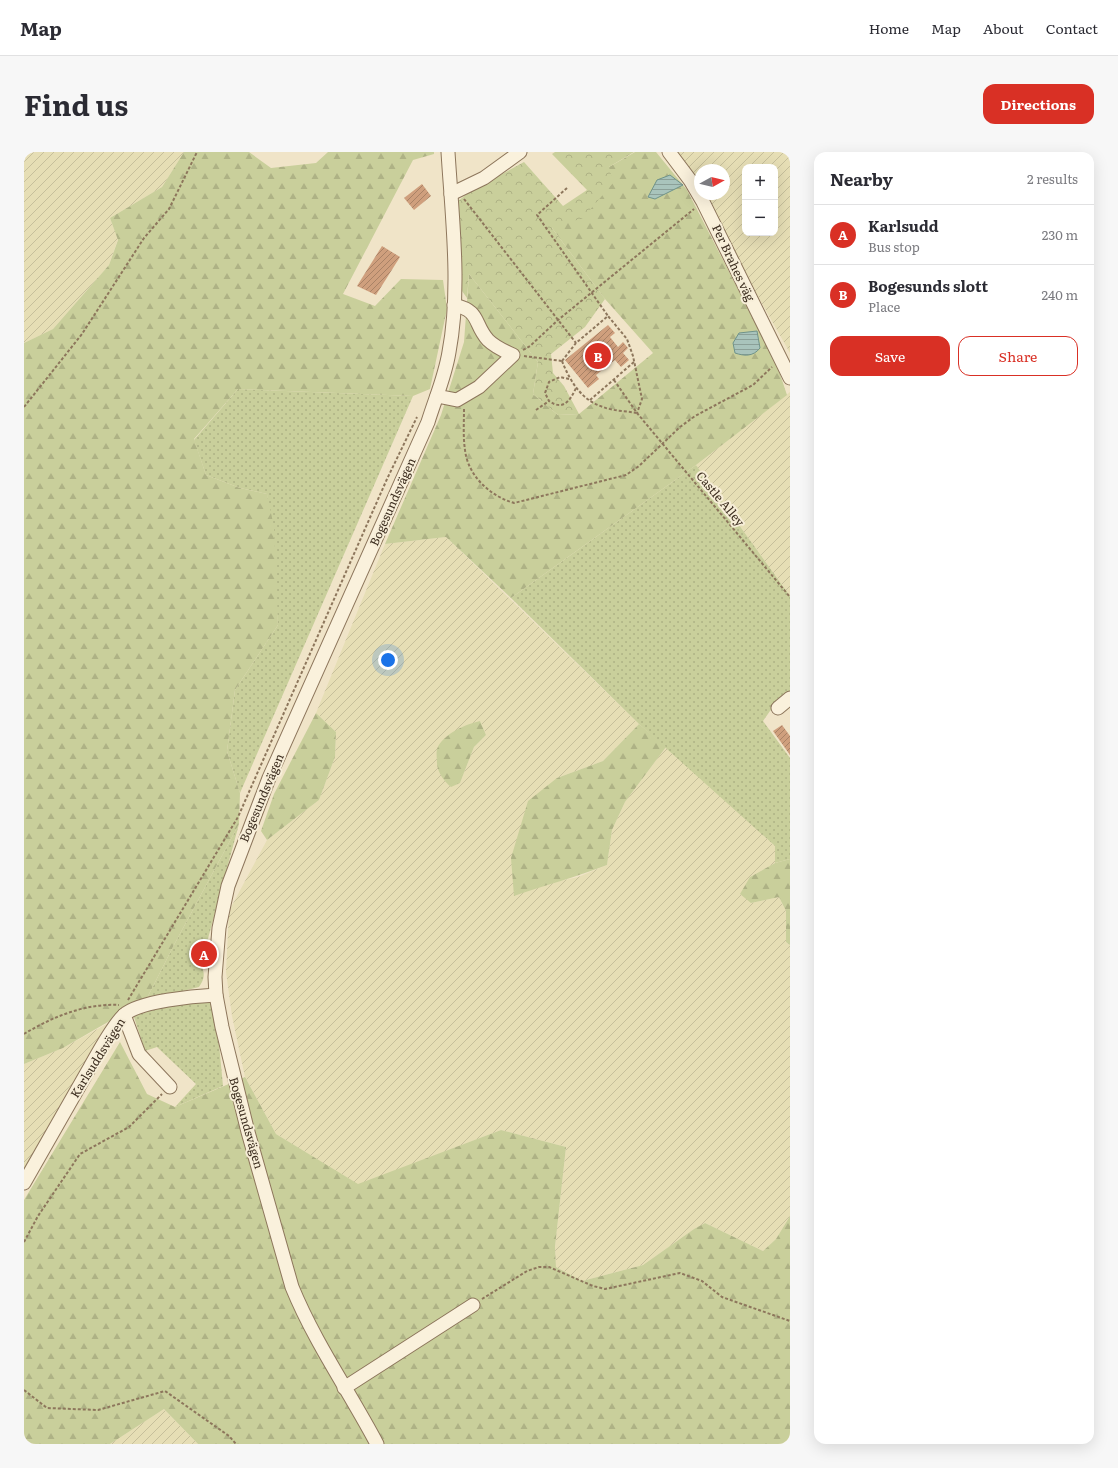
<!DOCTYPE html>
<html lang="en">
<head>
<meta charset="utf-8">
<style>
  body { margin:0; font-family:Literata,serif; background:#f7f7f7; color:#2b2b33 }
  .controls { position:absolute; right:12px; top:12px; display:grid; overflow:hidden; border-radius:8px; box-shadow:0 4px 16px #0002 }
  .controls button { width:36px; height:36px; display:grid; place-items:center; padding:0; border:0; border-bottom:1px solid #e1e1e2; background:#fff; color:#2b2b33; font:20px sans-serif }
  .compass { position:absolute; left:670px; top:12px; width:36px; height:36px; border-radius:50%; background:#fff; box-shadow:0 4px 16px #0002; rotate:82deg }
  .you { position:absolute; left:364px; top:508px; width:14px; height:14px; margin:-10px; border:3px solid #fff; border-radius:50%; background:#1a73e8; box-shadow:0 0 0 6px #1a73e833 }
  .badge { display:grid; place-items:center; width:26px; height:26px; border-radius:50%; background:#d93025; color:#fff; font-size:13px; font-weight:700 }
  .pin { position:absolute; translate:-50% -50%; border:2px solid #fff; box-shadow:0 1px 4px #0006 }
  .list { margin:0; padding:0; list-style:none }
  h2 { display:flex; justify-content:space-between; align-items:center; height:52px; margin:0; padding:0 16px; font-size:17px }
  h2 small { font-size:13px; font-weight:400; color:#7c7c81 }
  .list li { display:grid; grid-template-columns:26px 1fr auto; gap:12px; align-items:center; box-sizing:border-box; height:60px; padding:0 16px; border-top:1px solid #e1e1e2 }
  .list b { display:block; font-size:15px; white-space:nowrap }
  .list p { margin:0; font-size:13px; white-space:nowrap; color:#7c7c81 }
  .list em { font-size:13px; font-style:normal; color:#7c7c81 }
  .actions { display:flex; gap:8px; padding:12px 16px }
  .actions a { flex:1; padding:9px 0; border:1px solid #d93025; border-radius:12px; text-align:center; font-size:14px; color:#d93025 }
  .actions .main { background:#d93025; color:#fff }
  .map { position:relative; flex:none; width:766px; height:1292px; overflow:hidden; border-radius:12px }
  header { display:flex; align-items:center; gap:24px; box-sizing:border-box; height:56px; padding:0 20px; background:#fff; border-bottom:1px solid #e1e1e2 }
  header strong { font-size:19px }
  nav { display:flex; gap:22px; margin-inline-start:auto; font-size:14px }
  .intro { display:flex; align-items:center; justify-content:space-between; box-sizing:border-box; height:96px; padding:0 24px }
  h1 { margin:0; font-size:28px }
  .button { padding:10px 18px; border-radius:12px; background:#d93025; color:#fff; font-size:14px; font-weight:700 }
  main { display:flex; gap:24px; padding:0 24px }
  aside { flex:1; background:#fff; border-radius:12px; box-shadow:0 4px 16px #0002 }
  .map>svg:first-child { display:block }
  .farmland { fill:url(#farmland-furrows); fill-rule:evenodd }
  .grass { fill:url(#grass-dots) }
  .forest { fill:url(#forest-firs) }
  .park { fill:url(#park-crowns) }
  .water { fill:url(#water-rules); stroke:#6f938a }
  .building { fill:url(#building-hatch) }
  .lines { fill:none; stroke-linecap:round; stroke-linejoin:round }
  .minor-casing { stroke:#8d765c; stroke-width:15 }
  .path { stroke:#8d765c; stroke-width:2; stroke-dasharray:3 2; stroke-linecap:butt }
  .minor { stroke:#faf1dc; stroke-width:13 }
  .labels { text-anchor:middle; stroke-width:4; stroke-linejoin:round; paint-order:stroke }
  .street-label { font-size:12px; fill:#3d2e20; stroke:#f7eed8 }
</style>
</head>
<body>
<header>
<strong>Map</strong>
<nav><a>Home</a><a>Map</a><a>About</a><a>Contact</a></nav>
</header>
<div class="intro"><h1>Find us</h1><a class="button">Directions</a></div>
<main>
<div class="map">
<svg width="766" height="1292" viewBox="0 0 766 1292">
  <defs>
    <pattern id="farmland-furrows" width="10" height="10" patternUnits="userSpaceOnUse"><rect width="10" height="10" fill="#e6deb5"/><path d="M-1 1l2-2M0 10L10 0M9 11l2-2" fill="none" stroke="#c6bf9b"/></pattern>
    <pattern id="grass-dots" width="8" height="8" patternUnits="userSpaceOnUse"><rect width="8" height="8" fill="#c9cf9b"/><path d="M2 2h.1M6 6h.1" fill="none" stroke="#aeb285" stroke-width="1.8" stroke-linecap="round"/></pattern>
    <pattern id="forest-firs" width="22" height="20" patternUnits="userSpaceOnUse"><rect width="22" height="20" fill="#c9cf9b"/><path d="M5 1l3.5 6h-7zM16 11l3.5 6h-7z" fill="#aeb285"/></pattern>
    <pattern id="park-crowns" width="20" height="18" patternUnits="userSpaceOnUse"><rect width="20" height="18" fill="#c9cf9b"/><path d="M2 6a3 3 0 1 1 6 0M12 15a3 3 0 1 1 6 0" fill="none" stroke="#aeb285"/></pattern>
    <pattern id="water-rules" width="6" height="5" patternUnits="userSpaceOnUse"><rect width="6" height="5" fill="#a9c4bc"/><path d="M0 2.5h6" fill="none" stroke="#8ba098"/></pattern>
    <pattern id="building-hatch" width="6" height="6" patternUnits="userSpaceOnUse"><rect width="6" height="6" fill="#cf9f7d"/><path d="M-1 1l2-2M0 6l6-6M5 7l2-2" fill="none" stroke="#a98266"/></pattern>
  </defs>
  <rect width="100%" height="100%" fill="#f0e4c8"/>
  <g class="farmland">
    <path d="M 0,0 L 160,0 L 138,35 L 86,66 L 94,87 L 85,113 L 29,177 L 0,191 Z"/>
    <path d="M 650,0 L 766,0 L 766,201 L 676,42 L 700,42 L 700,18 L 676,18 L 676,42 ZM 721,15 L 751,15 L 751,81 L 721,81 Z"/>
    <path d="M 766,240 L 766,444 L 672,313 Z"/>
    <path d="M 422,385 L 615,572 L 579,609 L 533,626 L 490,743 L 522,732 L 554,725 L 583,713 L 588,678 L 601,650 L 642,595 L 751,694 L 751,711 L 726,725 L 727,751 L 755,745 L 762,759 L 762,790 L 766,793 L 766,1064 L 752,1087 L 739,1099 L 681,1071 L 670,1077 L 619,1113 L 558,1129 L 532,1115 L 531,1096 L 542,995 L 477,978 L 334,1033 L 252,982 L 221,925 L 208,864 L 202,820 L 205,759 L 243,688 L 295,648 L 311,605 L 312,580 L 292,561 L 361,392 ZM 456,569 L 462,583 L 450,595 L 436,631 Z"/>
    <path d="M 88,869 L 0,1020 L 0,912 L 39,896 Z"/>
    <path d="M 140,1257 L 174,1292 L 86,1292 Z"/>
  </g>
  <g class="grass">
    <path d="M 214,237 L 389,244 L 216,641 L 203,599 L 211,538 L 254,473 L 243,342 L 216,336 L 182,323 L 170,288 Z"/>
    <path d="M 672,313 L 766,444 L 766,541 L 746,559 L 739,569 L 766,606 L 766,707 L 751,711 L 751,694 L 615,572 L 487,446 Z"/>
    <path d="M 215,672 L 182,794 L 173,807 C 180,817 183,824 175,835 L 122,848 L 151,791 Z"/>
    <path d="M 177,847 L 188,851 L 195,892 L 199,934 L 151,955 L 172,932 L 133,895 L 121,899 L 109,862 Z"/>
  </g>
  <g class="forest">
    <path d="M 160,0 L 225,0 L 247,16 L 292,11 L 304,0 L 410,0 L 410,2 L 389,8 L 319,142 L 351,154 L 377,127 L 419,128 L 423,157 L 406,237 L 389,244 L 214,237 L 170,287 L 182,323 L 216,336 L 243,342 L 250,375 L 254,473 L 211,538 L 203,599 L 216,641 L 215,672 L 151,791 L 122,848 L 39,896 L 0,912 L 0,191 L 29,177 L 85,113 L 94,88 L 86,66 L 138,35 Z"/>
    <path d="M 611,0 L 632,0 L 663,38 L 753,213 L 763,243 L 672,313 L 487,446 L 422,385 L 361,392 L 417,263 L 440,190 L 445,122 L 514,210 L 509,242 L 534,263 L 555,262 L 629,201 L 581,147 L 528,76 L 585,15 Z"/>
    <path d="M 292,561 L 312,580 L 311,605 L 295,648 L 243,688 L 237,679 L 250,642 Z"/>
    <path d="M 456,569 L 462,583 L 450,595 L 436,631 L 427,635 C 420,629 414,621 413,612 C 413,607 412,601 413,597 C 419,582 442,572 456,569 Z"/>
    <path d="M 615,572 L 642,595 L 601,650 L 588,678 L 583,713 C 553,725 521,733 490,744 L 487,706 L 504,649 L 533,626 L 579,609 Z"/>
    <path d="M 766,707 L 766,793 L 762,790 L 762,759 L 755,745 L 727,751 L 716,742 L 726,725 L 751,711 Z"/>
    <path d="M 96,890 L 123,942 L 151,955 L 221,925 L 252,982 L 334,1032 L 477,978 L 542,995 L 531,1095 L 532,1115 L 558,1129 L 619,1113 L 670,1077 L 681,1071 L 739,1099 L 752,1087 L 766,1064 L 766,1292 L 174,1292 L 140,1257 L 86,1292 L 0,1292 L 0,1048 Z"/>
  </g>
  <path class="park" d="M 531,0 L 610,0 L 585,15 L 589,31 L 559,66 L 528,76 L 581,147 L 561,175 L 527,202 L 529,221 L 540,234 L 555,262 L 534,263 L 509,242 L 514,210 L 445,122 L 443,146 L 438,139 L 433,66 L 434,49 L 447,39 L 500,10 L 539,54 L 563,38 L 528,2 Z"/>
  <g class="water">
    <path d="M 646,23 L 659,33 L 631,47 L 624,45 L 633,28 Z"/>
    <path d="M 733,179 L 736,196 C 729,205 720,204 711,201 L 709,191 L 715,181 Z"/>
  </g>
  <g class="building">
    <path d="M 398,32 L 407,44 L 390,58 L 380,46 Z"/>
    <path d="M 358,94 L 376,105 L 352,143 L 333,134 Z"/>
    <path d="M 584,173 L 591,181 L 586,185 L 594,195 L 599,190 L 604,196 L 599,201 L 605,208 L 597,215 L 591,208 L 572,223 L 575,227 L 564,236 L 541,208 Z"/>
    <path d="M 758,573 L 766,584 L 766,603 L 749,579 Z"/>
  </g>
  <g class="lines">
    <defs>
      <g id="minor">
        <path d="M 645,0 L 666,28 L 679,50 L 766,226"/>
        <path d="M 427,42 L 460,26 L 496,0"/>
        <path d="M 413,244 L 433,248 L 455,235 L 489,203 C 480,199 471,195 464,188 C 449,171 457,159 430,153"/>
        <path d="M 754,556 L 766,546"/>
        <path d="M 100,863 L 115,902 L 146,935"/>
        <path d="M 0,1031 C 22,993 43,955 65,917 C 73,903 88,874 100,863 C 115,849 171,844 192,843"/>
        <path d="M 320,1236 L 449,1153"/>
        <path d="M 353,1292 C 325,1239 291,1191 268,1135 L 224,980 L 198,875 L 192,843 L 191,825 L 195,776 L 204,734 L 245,626 L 404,270 C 411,247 421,225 425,200 C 437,137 428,65 424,0"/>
      </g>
    </defs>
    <use href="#minor" class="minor-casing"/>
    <g class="path">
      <path d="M 543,36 L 513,63 L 584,164"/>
      <path d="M 440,47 L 552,191"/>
      <path d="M 499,198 L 506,194 L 534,168 L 670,57"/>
      <path d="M 500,204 L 538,209"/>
      <path d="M 538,209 L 552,191 L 584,164 L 603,187 L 609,204 L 618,247 L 613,261"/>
      <path d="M 538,209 C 546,229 557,248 579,255 C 589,259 602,259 613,261"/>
      <path d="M 545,227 L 536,225 L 525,230 L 521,241 L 525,249 C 539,259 546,249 552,236"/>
      <path d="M 590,228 L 613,261 L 766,445"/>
      <path d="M 566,248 L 610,210"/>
      <path d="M 0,255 L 58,182 L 120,86 L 145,57 L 173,0"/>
      <path d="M 440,257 C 440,271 439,285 441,298 C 444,324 466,344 490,351 L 602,323 L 615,314 L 656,275 L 671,264 L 729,233 L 748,215"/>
      <path d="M 512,258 L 525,249"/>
      <path d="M 104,848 L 214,665 L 363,327 L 393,265"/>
      <path d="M 0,882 C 28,865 62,851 95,853"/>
      <path d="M 0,1090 L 14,1064 L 56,1002 L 105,975 L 138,942"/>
      <path d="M 458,1147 L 503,1119 L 515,1115 L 525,1115 L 569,1134 L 581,1137 L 656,1121 L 678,1129 L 698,1145 L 766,1169"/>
      <path d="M 0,1238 L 23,1256 L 74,1258 L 141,1239 L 205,1284 L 212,1292"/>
    </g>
    <use href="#minor" class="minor"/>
  </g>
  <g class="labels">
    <g class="street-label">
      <text transform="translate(709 111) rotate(65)" y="4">Per Brahes väg</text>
      <text transform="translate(696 347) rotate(50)" y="4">Castle Alley</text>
      <text transform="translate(369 350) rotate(-66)" y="4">Bogesundsvägen</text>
      <text transform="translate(238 646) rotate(-67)" y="4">Bogesundsvägen</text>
      <text transform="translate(74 906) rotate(-58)" y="4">Karlsuddsvägen</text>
      <text transform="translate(222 971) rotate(74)" y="4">Bogesundsvägen</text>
    </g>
  </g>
</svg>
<div class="controls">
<button>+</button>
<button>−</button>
</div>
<svg class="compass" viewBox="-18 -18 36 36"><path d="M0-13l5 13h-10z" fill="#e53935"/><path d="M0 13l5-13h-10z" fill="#7c7c81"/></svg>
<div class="you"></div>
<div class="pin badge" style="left:180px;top:802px">A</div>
<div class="pin badge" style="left:574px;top:204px">B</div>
</div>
<aside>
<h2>Nearby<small>2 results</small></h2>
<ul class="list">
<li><span class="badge">A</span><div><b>Karlsudd</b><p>Bus stop</p></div><em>230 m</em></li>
<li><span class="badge">B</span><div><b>Bogesunds slott</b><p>Place</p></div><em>240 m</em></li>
</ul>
<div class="actions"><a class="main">Save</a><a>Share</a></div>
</aside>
</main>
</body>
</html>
